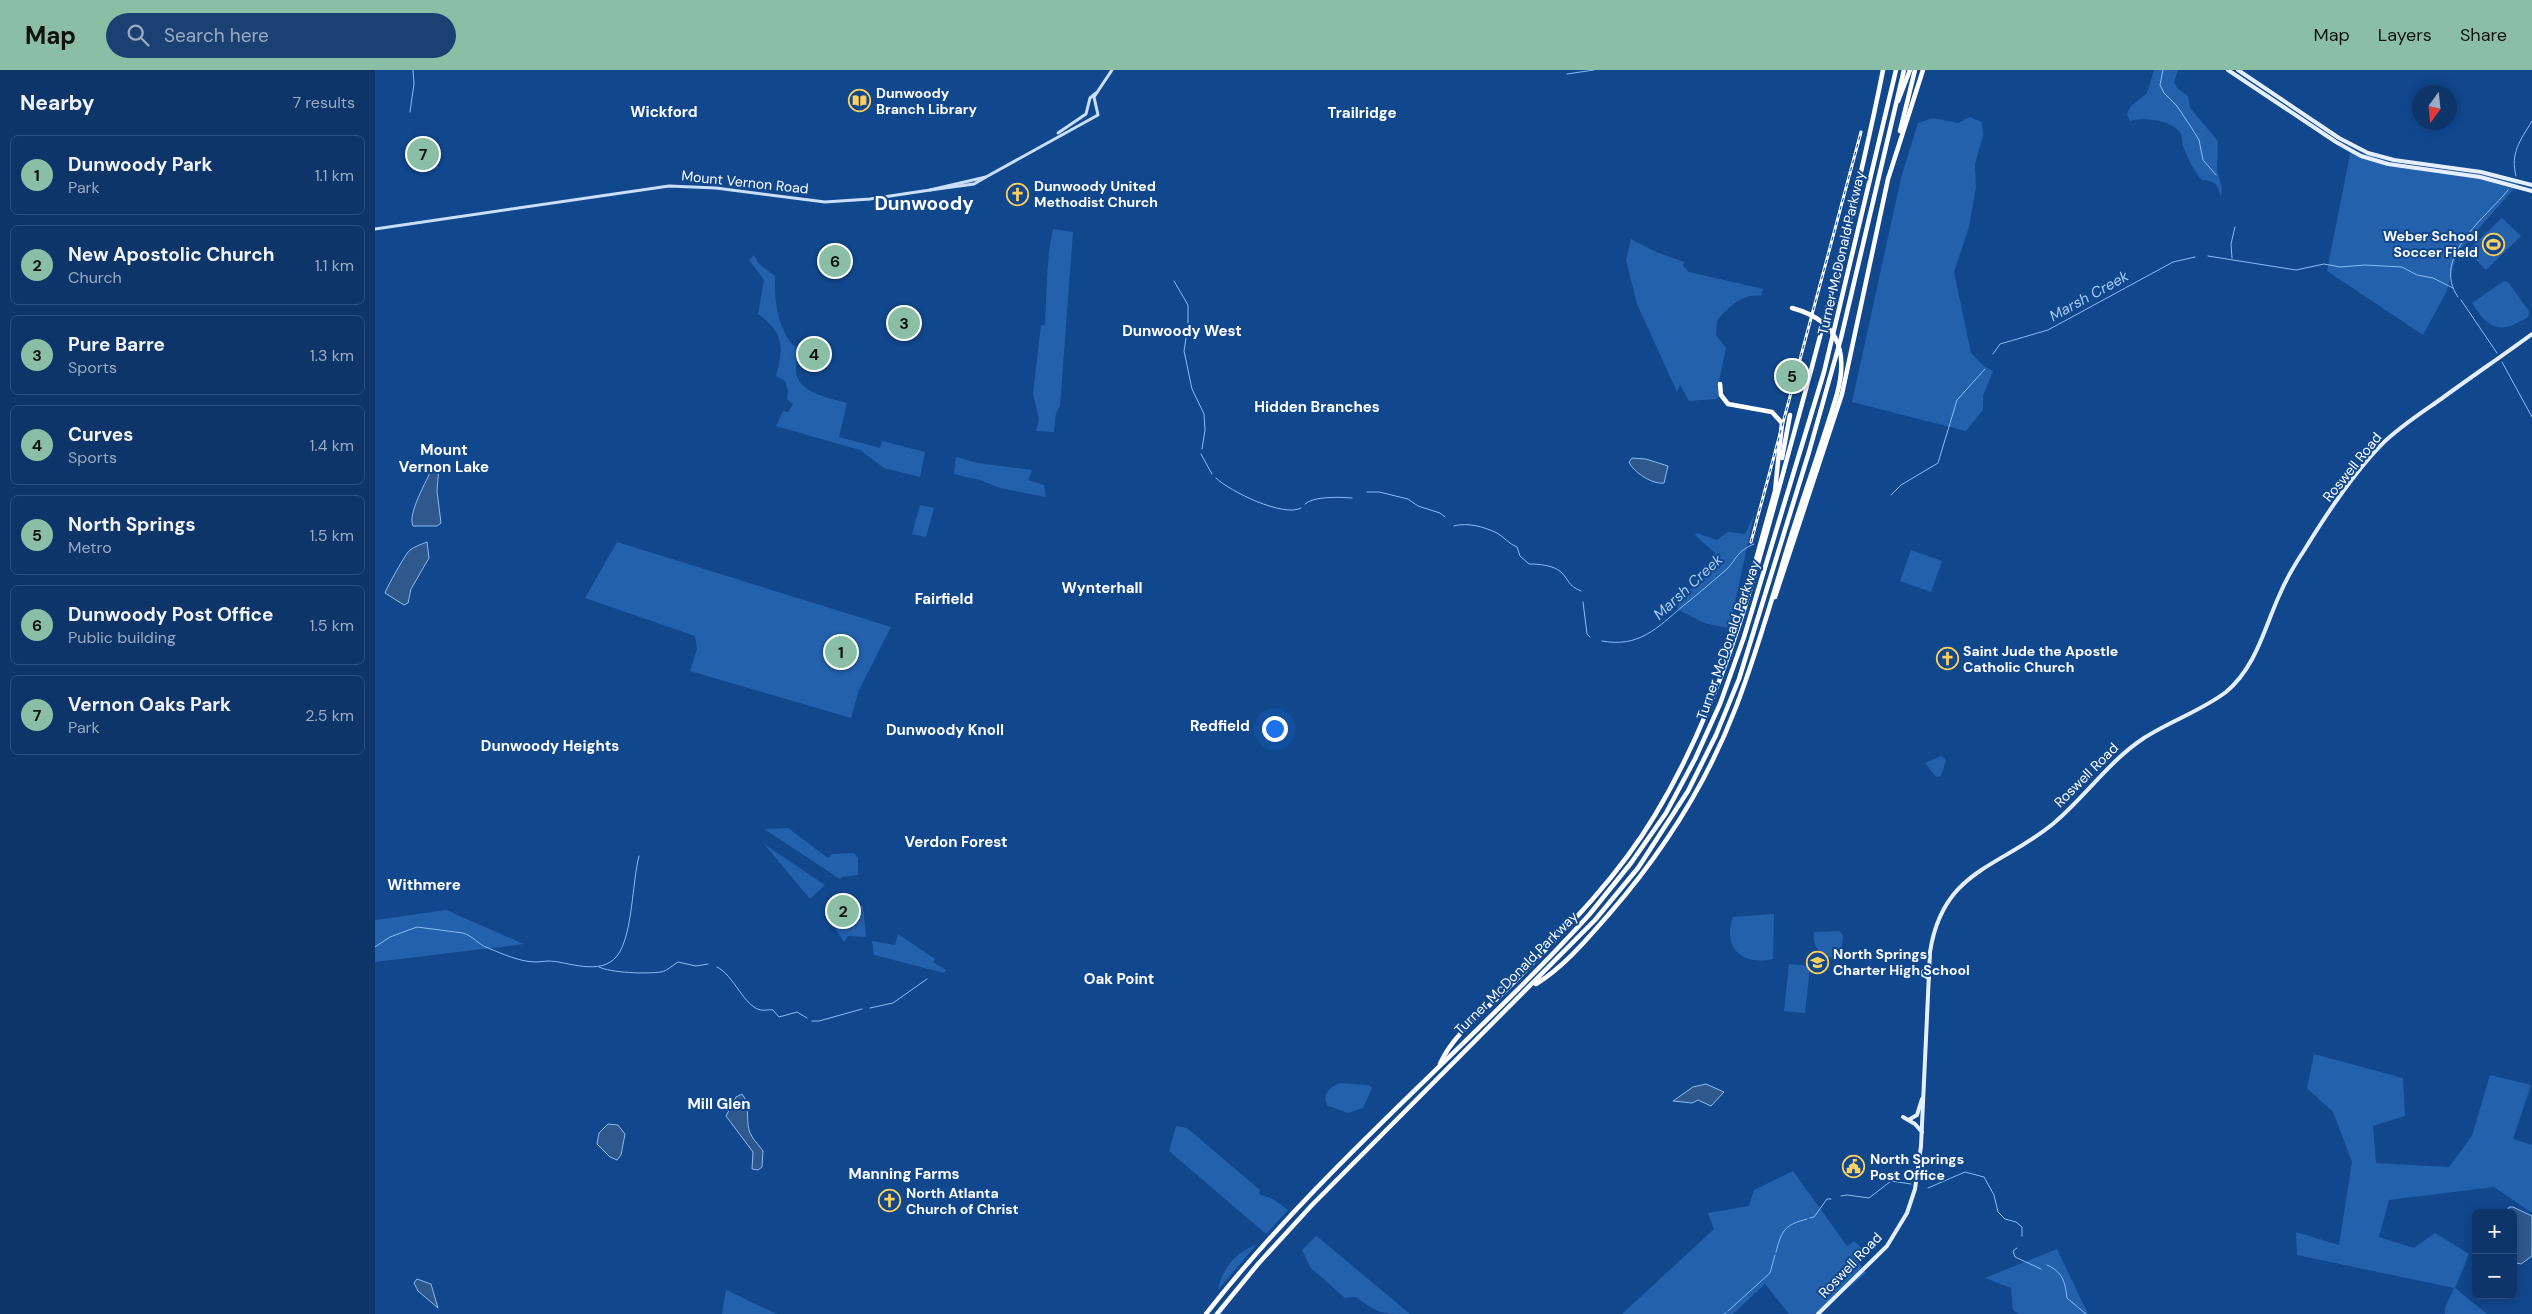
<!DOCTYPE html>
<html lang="en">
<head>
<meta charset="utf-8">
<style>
  body { margin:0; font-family:"DM Sans",sans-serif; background:#1b4072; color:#f1f3f6 }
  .controls { position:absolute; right:15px; bottom:15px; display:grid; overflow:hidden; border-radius:8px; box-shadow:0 2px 12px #0003 }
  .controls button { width:45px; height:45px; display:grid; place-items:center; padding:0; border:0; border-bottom:1px solid #2d507e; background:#0d356a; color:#f1f3f6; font:25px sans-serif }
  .compass { position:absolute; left:2037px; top:15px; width:45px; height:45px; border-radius:50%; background:#0d356a; box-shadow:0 2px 12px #0003; rotate:195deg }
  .you { position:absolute; left:899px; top:658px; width:18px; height:18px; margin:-12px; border:4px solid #fff; border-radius:50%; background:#1a73e8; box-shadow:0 0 0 8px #1a73e833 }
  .badge { display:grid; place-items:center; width:32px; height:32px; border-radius:50%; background:#8abfa5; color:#111; font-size:16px; font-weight:700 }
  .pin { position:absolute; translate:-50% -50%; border:2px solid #fff; box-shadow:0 1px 5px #0006 }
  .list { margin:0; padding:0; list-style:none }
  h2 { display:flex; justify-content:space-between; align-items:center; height:65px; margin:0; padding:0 20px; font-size:21px }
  h2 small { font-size:16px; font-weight:400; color:#9aabc1 }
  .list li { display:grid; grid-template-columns:32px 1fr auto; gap:15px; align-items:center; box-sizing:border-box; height:80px; margin:0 10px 10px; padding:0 10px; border:1px solid #2d507e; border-radius:8px }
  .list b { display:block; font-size:19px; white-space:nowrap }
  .list p { margin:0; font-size:16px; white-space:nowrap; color:#9aabc1 }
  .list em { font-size:16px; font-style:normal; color:#9aabc1 }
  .icon { flex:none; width:28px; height:28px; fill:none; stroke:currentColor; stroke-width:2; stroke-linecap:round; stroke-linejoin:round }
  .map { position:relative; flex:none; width:2157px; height:1244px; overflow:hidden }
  header { display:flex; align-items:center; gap:30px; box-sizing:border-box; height:70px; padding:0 25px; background:#8abfa5; color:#111 }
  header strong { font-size:24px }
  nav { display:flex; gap:28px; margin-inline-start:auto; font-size:18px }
  .search { width:350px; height:45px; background:#1b4072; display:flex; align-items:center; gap:12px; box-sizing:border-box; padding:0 18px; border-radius:28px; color:#9aabc1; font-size:19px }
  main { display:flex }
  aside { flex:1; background:#0d356a }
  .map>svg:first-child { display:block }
  .green { fill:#2361ad }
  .water { fill:#2f588c; stroke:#8cbcf5 }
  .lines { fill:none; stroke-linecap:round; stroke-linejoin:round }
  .stream { stroke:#8cbcf5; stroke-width:1 }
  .secondary { stroke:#c9dffc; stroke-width:3 }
  .primary { stroke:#e5efff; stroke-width:4 }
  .motorway { stroke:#fff; stroke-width:4.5 }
  .rail-casing { stroke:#fff; stroke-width:3 }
  .rail { stroke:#11478d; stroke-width:1; stroke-dasharray:4; stroke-linecap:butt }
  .motorway-bridge { stroke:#fff; stroke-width:4.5 }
  .labels { text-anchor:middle; stroke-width:4; stroke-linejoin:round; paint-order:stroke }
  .poi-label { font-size:14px; font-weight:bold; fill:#fff; stroke:#11478d; text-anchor:start }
  .street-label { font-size:14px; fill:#fff; stroke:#11478d }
  .neighbourhood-label { font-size:15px; font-weight:bold; fill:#fff; stroke:#11478d }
  .water-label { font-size:15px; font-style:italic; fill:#a6ccf9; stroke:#11478d }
  .district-label { font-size:19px; font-weight:bold; fill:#fff; stroke:#11478d }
</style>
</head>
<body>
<header>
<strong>Map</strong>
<div class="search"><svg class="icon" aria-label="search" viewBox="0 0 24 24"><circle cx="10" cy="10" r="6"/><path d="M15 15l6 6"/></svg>Search here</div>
<nav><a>Map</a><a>Layers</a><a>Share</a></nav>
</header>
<main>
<aside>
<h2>Nearby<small>7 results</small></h2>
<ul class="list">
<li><span class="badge">1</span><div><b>Dunwoody Park</b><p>Park</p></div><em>1.1 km</em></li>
<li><span class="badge">2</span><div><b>New Apostolic Church</b><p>Church</p></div><em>1.1 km</em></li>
<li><span class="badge">3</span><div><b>Pure Barre</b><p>Sports</p></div><em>1.3 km</em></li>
<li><span class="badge">4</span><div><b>Curves</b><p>Sports</p></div><em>1.4 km</em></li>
<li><span class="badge">5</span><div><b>North Springs</b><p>Metro</p></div><em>1.5 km</em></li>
<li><span class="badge">6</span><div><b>Dunwoody Post Office</b><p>Public building</p></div><em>1.5 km</em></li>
<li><span class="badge">7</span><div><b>Vernon Oaks Park</b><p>Park</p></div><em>2.5 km</em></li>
</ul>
</aside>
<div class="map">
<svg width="2157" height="1244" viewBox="0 0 2157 1244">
  <rect width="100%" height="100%" fill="#11478d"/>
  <g class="green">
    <path d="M 1779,0 L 1803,0 L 1799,12 L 1802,18 L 1813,26 L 1815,38 L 1843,71 L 1842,101 L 1847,118 L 1846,128 C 1844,116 1840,110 1827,110 C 1818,100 1813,89 1808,76 C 1807,73 1807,67 1806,64 C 1798,50 1768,47 1755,51 L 1752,44 L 1756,36 L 1772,23 Z"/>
    <path d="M 1595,47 L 1607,52 L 1608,66 L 1600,94 L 1601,117 L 1594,157 L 1579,202 L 1596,283 L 1609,296 L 1618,301 L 1608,326 L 1608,340 L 1591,361 L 1477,332 L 1526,108 L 1543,53 L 1558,48 L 1583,53 Z"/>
    <path d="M 44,67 L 56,68 L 63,98 L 46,104 L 34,87 L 41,80 Z"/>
    <path d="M 1976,79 C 2021,98 2057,96 2103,104 C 2117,106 2131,110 2144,113 L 2082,183 L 2072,221 L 2048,265 L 1952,201 Z"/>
    <path d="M 2127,148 L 2146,166 L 2111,200 L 2092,181 Z"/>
    <path d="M 678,159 L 698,162 L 685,336 L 681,343 L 679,362 L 661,361 L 664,349 L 658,324 L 666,255 L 670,255 C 672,223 671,191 678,159 Z"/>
    <path d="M 1256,169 L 1279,181 L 1309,192 L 1308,196 L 1314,202 L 1388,219 L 1386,226 C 1368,223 1353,237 1342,251 L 1341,265 L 1351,278 L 1343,316 L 1344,327 L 1341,329 L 1314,331 L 1305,315 L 1302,322 L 1262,234 L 1251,190 Z"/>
    <path d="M 379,185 L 384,194 L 400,206 C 399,231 403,265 425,281 C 409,320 443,325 472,333 L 464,367 L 505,378 L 507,371 L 550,382 L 545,407 L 509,398 L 485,380 L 401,356 L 408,341 L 413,342 L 418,334 L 412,329 L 413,321 L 410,311 L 401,306 C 409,277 409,262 383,244 L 389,210 L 374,190 Z"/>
    <path d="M 2129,211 L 2133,212 L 2154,241 L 2153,247 C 2126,264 2114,261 2097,233 Z"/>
    <path d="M 581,387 L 603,393 L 657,400 L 653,410 L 669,415 L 671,427 L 625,418 L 605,410 L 579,404 Z"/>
    <path d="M 545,435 L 559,438 L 551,467 L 537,464 Z"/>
    <path d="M 1379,445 L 1357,546 L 1352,558 L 1329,553 L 1302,539 L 1306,525 C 1322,519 1334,498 1340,483 L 1320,465 L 1322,463 L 1342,470 L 1353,462 L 1370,464 Z"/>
    <path d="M 242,472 L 516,557 L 484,620 L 476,648 L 315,601 L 322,579 L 320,566 L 210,528 Z"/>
    <path d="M 1536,480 L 1567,491 L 1556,522 L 1525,511 Z"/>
    <path d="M 1566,686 L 1571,690 L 1566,706 L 1561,707 L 1550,693 Z"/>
    <path d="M 413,758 L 453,788 L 457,784 L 479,783 L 483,788 L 483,805 L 467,807 L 465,809 L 389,759 Z"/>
    <path d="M 389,774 L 450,815 L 435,829 Z"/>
    <path d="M 484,836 L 488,836 L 491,867 L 473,866 L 469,872 L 459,856 C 470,851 474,841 484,836 Z"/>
    <path d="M 71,840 L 149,874 L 0,892 L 0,850 Z"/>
    <path d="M 1399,844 L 1398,889 C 1367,896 1347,878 1358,847 Z"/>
    <path d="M 1464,861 L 1468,865 L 1466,890 C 1451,888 1436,881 1439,862 Z"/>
    <path d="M 523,864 L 560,889 L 558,892 L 571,900 L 569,903 L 499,885 L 497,871 L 520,875 Z"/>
    <path d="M 1414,894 L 1435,896 L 1430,943 L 1409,941 Z"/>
    <path d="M 1939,984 L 2028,1008 L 2030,1046 L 1998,1056 L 2001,1093 L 2074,1097 L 2097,1066 L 2115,1005 L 2156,1015 L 2138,1069 L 2157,1075 L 2157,1143 L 2119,1117 L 2014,1130 L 2004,1167 L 2039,1178 L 2060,1163 L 2094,1184 L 2080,1218 L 2112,1244 L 2070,1244 L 2070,1238 L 2079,1218 L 1922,1185 L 1921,1162 L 1964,1175 L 1977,1092 L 1958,1042 L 1932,1018 Z"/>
    <path d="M 965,1013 L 994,1015 L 997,1018 L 988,1038 L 973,1043 L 952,1035 C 947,1024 955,1017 965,1013 Z"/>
    <path d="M 801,1056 L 812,1058 L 885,1120 L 884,1124 L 898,1129 L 913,1140 L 891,1164 L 794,1081 Z"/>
    <path d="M 1418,1101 L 1472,1176 L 1479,1171 L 1489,1180 L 1480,1188 L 1491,1203 L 1442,1244 L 1414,1244 L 1390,1214 L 1358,1244 L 1247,1244 L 1339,1159 L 1333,1143 L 1374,1136 L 1379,1120 Z"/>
    <path d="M 941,1166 L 944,1168 L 1035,1244 C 1006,1244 1004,1244 981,1227 L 970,1228 L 935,1197 L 927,1180 Z"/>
    <path d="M 881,1175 L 843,1220 C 847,1199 860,1182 881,1175 Z"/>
    <path d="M 1682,1179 L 1713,1244 L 1644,1244 L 1638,1240 L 1636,1218 L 1610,1208 Z"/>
    <path d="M 351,1220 L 402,1244 L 347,1244 Z"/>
  </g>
  <g class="water">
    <path d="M 1257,388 L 1271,389 L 1293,396 L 1289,413 C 1278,415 1258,402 1254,392 Z"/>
    <path d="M 62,396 L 64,396 L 62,421 L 66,453 L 62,456 L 38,456 C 32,444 52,411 57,398 Z"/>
    <path d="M 52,472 L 54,488 L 36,519 L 33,533 L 29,535 L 10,523 C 11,519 31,483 34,481 C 38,477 47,474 52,472 Z"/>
    <path d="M 1331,1014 L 1349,1022 L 1336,1036 L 1323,1030 L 1317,1033 L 1298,1031 L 1318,1017 Z"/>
    <path d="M 367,1024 C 375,1033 371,1049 374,1060 C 377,1069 383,1074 388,1081 L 387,1097 L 383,1100 L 377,1099 L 378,1082 L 351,1046 L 361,1027 Z"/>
    <path d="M 233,1054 L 243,1055 L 250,1064 L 246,1085 L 242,1090 L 235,1087 L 222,1074 L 224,1063 Z"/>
    <path d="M 2134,1137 L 2138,1137 L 2157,1146 L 2157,1186 L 2146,1194 L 2138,1192 L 2138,1143 L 2131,1143 Z"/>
    <path d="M 42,1209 L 56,1214 L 63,1238 L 43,1221 L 39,1213 Z"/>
  </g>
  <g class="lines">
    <g class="stream">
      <path d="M 1788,0 L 1785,15 L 1789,23 L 1802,36 L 1816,57 L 1824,70 L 1828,90 L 1841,105"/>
      <path d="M 1192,4 L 1219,0"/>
      <path d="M 35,42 L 39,14 L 38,0"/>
      <path d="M 2141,106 C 2135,83 2145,71 2157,51"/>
      <path d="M 1833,186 L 1921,200 L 1949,194 L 1965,197 L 1990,195 L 2027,197 L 2042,205 L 2058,208 L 2078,218"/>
      <path d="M 1857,188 L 1856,174 L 1860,157"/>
      <path d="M 799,211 L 813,235 L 813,255 L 809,281 L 817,319 L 829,344 L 830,360 L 827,379"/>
      <path d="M 2083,227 C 2055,187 2112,147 2133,120"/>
      <path d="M 2086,230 L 2122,283"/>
      <path d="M 1618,284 L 1625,274 L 1673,260 L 1798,192 L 1820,187"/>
      <path d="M 2127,292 L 2157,347"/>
      <path d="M 826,384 L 837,404"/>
      <path d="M 841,408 C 854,421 909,448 926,438"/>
      <path d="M 992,422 L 1004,422 L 1033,429 L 1043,436 L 1065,443 L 1070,447"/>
      <path d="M 1516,425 L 1526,415 L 1563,393 L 1582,330 L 1610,299"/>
      <path d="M 930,434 C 938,426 965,427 977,428"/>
      <path d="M 1079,456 C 1092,452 1110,457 1122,463 C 1129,467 1134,474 1142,477 L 1145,486 L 1154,494 C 1164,494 1178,495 1186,502 C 1195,511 1192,515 1206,521"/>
      <path d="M 1208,532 L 1212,564 L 1215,567"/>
      <path d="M 1227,571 C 1264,578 1282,558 1308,536 C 1323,524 1337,512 1352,499 C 1364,486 1361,482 1379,474"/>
      <path d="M 0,877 L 15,867 L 42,857 L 88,863 C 98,866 104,875 113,878 C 128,884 145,892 161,892 C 165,892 169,891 173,891 C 192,891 225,907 242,886 C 258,865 257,812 264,786"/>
      <path d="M 224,897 C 236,903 272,904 286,902 C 292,901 298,895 303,892 L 321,896 L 333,894"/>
      <path d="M 342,897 C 359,905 369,937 386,940 C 390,941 393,939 398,940 L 404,947 L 422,942 L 432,948"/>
      <path d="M 495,938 L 518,933 L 552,909"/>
      <path d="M 437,951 L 444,951 L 487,939"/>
      <path d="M 1553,1118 L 1590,1102 L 1609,1107 L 1619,1125 L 1623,1142 L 1630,1149 L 1641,1152 L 1647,1157 L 1647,1166"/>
      <path d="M 1466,1126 L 1472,1125 L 1494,1128 L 1516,1111 L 1536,1114"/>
      <path d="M 1435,1148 L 1439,1147 L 1452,1129 L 1456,1129"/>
      <path d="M 1642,1178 L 1638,1181 L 1640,1187 L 1666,1199"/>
      <path d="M 1401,1182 C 1407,1159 1410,1155 1432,1149"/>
      <path d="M 1672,1195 C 1688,1202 1690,1212 1692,1228 L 1711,1244"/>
      <path d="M 1353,1241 L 1395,1203 L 1400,1185"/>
      <path d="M 1349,1244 L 1351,1243"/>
    </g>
    <g class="secondary">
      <path d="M 683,63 L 711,44 L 715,28 L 721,23"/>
      <path d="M 555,120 L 599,114 L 611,107"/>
      <path d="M 0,159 L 294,116 L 341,118 L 450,132 L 495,129 L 555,120 L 611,107 L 723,45 L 719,27 L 737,0"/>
    </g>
    <g class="primary">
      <path d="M 1853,0 L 1961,72 L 1986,86 L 2013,94 L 2105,107 L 2157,121"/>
      <path d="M 1863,0 L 1964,68 L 1993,83 L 2019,90 L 2106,102 L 2157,115"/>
      <path d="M 1554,908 L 1546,904 L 1554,895"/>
      <path d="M 1528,1047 L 1540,1054 L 1547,1062"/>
      <path d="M 1535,1049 L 1542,1045 L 1547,1029"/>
      <path d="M 1443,1244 L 1512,1176 L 1532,1143 L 1540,1119 L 1546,1076 L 1555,882 C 1568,799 1625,798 1679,753 C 1711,726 1734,691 1769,668 C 1795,651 1826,641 1851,622 C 1881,597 1889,559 1904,526 C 1911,509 1920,494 1930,479 C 1952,443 1977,405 2006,375 C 2024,357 2046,343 2066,329 C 2096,307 2127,286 2157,264"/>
    </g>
    <g class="motorway">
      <path d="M 1523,31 L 1535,0"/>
      <path d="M 1525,61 L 1540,0"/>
      <path d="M 1345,314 L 1346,325 L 1353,334 L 1397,342 L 1407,353 L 1400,421 L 1377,504"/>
      <path d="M 1407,388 L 1415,345"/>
      <path d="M 1400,527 L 1467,324 L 1513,109 L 1548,0"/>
      <path d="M 1161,914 C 1190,896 1213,868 1235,843 C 1288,782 1332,713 1361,637 C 1381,585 1396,532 1412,479 C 1427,430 1444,383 1459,334"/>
      <path d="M 1065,994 C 1078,964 1109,942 1132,919 C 1185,865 1240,812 1280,745 C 1349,631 1381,502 1416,374 C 1450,251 1483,126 1508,0"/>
      <path d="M 831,1244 C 945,1098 1090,981 1214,845 L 1256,793 L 1291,743 L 1320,689 L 1345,634 L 1369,567 L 1449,302 L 1521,0"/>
      <path d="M 842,1244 L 883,1194 L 937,1135 L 1220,850 L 1263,798 L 1313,721 L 1341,665 L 1364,609 L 1434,382 L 1466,268 L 1529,0"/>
    </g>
    <defs>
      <path id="rail" d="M 1376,472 L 1486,62"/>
    </defs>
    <use href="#rail" class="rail-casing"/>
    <use href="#rail" class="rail"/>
    <path class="motorway-bridge" d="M 1417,238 C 1469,252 1474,289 1459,334"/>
  </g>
  <defs>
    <symbol id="library-ring" viewBox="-11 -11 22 22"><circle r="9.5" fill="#11478d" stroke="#ffd05b" stroke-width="1.5"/><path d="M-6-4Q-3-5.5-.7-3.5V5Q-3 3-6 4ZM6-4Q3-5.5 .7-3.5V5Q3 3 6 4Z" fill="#ffd05b"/></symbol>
    <symbol id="church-ring" viewBox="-11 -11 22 22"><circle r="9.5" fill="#11478d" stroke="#ffd05b" stroke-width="1.5"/><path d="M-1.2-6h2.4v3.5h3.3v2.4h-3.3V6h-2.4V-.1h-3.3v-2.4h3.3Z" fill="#ffd05b"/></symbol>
    <symbol id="stadium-ring" viewBox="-11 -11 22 22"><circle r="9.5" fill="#11478d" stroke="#ffd05b" stroke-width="1.5"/><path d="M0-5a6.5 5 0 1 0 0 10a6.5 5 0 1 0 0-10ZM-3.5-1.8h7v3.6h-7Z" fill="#ffd05b"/></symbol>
    <symbol id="school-ring" viewBox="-11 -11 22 22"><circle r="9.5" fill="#11478d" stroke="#ffd05b" stroke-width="1.5"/><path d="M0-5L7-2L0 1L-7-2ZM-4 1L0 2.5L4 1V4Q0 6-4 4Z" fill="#ffd05b"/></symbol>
    <symbol id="civic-ring" viewBox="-11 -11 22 22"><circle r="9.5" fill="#11478d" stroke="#ffd05b" stroke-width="1.5"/><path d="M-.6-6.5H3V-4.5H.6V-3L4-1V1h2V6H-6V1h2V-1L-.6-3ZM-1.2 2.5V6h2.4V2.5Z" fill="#ffd05b"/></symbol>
  </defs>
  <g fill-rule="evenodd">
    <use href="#library-ring" x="472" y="18" width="25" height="25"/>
    <use href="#church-ring" x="630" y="112" width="25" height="25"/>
    <use href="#stadium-ring" x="2106" y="162" width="25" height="25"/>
    <use href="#church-ring" x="1560" y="576" width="25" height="25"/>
    <use href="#school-ring" x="1430" y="880" width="25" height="25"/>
    <use href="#civic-ring" x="1466" y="1084" width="25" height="25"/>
    <use href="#church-ring" x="502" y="1118" width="25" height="25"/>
  </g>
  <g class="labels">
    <g class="poi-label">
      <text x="501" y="28">Dunwoody<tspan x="501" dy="16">Branch Library</tspan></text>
      <text x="659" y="121">Dunwoody United<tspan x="659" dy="16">Methodist Church</tspan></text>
      <text x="2103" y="171" text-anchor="end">Weber School<tspan x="2103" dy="16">Soccer Field</tspan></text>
      <text x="1588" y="586">Saint Jude the Apostle<tspan x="1588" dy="16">Catholic Church</tspan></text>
      <text x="1458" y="889">North Springs<tspan x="1458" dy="16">Charter High School</tspan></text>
      <text x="1495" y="1094">North Springs<tspan x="1495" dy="16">Post Office</tspan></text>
      <text x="531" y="1128">North Atlanta<tspan x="531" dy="16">Church of Christ</tspan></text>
    </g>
    <g class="street-label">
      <text transform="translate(370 112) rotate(6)" y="5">Mount Vernon Road</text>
      <text transform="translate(1466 183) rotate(-77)" y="5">Turner McDonald Parkway</text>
      <text transform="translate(1977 397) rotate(-51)" y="5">Roswell Road</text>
      <text transform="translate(1353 570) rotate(-71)" y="5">Turner McDonald Parkway</text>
      <text transform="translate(1711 705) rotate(-45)" y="5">Roswell Road</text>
      <text transform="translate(1141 903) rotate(-45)" y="5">Turner McDonald Parkway</text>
      <text transform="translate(1475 1195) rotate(-46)" y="5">Roswell Road</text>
    </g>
    <g class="neighbourhood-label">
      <text x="289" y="47">Wickford</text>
      <text x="987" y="48">Trailridge</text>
      <text x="807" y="266">Dunwoody West</text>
      <text x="942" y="342">Hidden Branches</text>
      <text x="69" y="385">Mount<tspan x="69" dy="17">Vernon Lake</tspan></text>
      <text x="727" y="523">Wynterhall</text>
      <text x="569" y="534">Fairfield</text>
      <text x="845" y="661">Redfield</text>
      <text x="570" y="665">Dunwoody Knoll</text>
      <text x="175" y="681">Dunwoody Heights</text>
      <text x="581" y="777">Verdon Forest</text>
      <text x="49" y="820">Withmere</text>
      <text x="744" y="914">Oak Point</text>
      <text x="344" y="1039">Mill Glen</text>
      <text x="529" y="1109">Manning Farms</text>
    </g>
    <g class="water-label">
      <text transform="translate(1714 226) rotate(-29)" y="5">Marsh Creek</text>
      <text transform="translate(1313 517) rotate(-43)" y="5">Marsh Creek</text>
    </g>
    <g class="district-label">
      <text x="549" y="140">Dunwoody</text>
    </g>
  </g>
</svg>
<div class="controls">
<button>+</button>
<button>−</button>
</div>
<svg class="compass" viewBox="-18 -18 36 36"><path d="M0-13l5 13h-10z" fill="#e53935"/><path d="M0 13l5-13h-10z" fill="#9aabc1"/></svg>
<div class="you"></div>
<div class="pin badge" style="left:466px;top:582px">1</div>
<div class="pin badge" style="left:468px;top:841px">2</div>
<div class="pin badge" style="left:529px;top:253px">3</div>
<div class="pin badge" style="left:439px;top:284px">4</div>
<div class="pin badge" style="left:1417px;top:306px">5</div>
<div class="pin badge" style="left:460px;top:191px">6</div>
<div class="pin badge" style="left:48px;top:84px">7</div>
</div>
</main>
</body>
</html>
